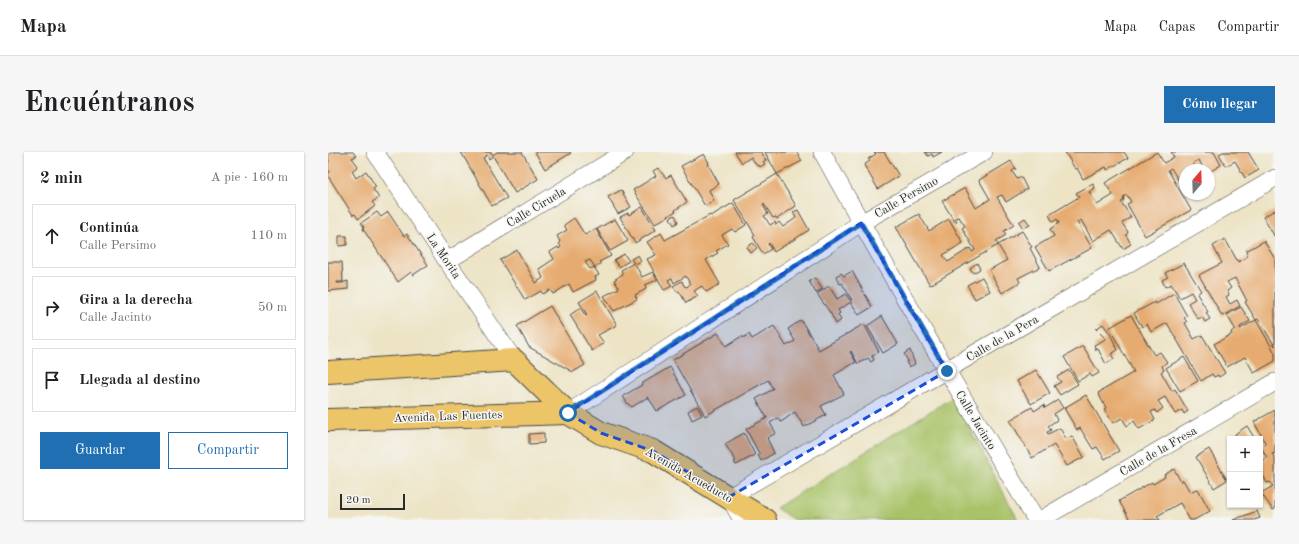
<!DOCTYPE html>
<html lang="es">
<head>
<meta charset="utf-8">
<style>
  body { margin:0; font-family:"Old Standard TT",serif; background:#f6f6f6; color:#202124 }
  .controls { position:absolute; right:12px; bottom:12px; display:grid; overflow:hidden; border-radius:0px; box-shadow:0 1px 3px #0004 }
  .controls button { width:36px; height:36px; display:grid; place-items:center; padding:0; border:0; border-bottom:1px solid #e0e0e0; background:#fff; color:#202124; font:20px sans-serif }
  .compass { position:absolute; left:851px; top:12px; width:36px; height:36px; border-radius:50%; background:#fff; box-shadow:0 1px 3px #0004; rotate:19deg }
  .scale { position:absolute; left:12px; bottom:10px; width:65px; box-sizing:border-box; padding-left:4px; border:2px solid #2b2b2b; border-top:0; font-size:11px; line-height:14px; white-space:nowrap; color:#2b2b2b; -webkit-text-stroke:3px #f6f6f2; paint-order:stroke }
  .stop { position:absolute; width:12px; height:12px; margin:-9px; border:3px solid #1f6fb2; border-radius:50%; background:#fff }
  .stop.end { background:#1f6fb2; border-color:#fff; box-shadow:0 1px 4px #0008 }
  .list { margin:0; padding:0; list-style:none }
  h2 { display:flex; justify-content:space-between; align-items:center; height:52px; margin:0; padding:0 16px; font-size:17px }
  h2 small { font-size:13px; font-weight:400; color:#757577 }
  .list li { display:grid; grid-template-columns:26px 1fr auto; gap:12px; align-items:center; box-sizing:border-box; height:64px; margin:0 8px 8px; padding:0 8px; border:1px solid #e0e0e0; border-radius:0px }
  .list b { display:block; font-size:15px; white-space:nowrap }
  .list p { margin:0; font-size:13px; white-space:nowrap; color:#757577 }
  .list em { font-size:13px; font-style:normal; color:#757577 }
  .actions { display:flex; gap:8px; padding:12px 16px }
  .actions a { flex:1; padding:9px 0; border:1px solid #1f6fb2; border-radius:0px; text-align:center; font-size:14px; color:#1f6fb2 }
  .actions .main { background:#1f6fb2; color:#fff }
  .icon { flex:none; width:22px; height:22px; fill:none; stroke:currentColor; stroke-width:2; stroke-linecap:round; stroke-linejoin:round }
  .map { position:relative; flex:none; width:947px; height:368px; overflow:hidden; border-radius:0px }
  header { display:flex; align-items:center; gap:24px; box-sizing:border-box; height:56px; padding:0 20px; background:#fff; border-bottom:1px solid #e0e0e0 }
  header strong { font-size:19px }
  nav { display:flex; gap:22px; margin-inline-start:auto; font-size:14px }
  .intro { display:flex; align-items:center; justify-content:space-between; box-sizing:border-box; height:96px; padding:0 24px }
  h1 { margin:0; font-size:28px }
  .button { padding:10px 18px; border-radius:0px; background:#1f6fb2; color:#fff; font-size:14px; font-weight:700 }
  main { display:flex; gap:24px; padding:0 24px }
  aside { flex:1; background:#fff; border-radius:0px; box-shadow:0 1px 3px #0004 }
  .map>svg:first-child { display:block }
  .green { fill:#a9c267; stroke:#6a7649 }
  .building { fill:#e6ab6f }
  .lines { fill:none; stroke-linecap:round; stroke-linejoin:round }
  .minor-casing { stroke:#484742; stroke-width:18 }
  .primary-casing { stroke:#484742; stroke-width:24 }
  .minor { stroke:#fff; stroke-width:17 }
  .primary { stroke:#edc569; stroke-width:22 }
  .route { stroke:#1f6fb2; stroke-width:5 }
  .marked { fill:#1d4ed8; fill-opacity:0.2; stroke:#1d4ed8; stroke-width:3; stroke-dasharray:8 5; stroke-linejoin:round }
  .labels { text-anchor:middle; stroke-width:3; stroke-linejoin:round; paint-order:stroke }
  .street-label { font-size:12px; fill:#2b2b2b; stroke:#f6f6f2 }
</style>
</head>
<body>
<header>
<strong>Mapa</strong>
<nav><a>Mapa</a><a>Capas</a><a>Compartir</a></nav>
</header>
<div class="intro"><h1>Encuéntranos</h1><a class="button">Cómo llegar</a></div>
<main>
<aside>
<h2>2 min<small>A pie · 160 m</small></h2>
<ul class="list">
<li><svg class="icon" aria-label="ahead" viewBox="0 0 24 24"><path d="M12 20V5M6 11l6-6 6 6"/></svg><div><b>Continúa</b><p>Calle Persimo</p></div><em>110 m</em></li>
<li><svg class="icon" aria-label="right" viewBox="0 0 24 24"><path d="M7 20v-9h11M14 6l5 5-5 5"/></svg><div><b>Gira a la derecha</b><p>Calle Jacinto</p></div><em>50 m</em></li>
<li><svg class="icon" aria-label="arrive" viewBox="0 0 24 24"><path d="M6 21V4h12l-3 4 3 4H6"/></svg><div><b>Llegada al destino</b></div></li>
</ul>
<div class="actions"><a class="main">Guardar</a><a>Compartir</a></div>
</aside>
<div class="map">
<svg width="947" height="368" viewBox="0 0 947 368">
  <rect width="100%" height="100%" fill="#f6f6f2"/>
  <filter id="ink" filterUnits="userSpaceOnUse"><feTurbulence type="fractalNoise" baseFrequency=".025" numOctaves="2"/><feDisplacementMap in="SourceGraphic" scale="8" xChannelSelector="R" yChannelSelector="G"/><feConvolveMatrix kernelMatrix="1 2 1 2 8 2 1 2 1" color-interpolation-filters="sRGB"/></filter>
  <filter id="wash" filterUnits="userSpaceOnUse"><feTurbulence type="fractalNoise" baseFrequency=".012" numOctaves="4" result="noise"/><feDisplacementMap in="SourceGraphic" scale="16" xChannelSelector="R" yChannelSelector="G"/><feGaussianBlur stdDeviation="0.9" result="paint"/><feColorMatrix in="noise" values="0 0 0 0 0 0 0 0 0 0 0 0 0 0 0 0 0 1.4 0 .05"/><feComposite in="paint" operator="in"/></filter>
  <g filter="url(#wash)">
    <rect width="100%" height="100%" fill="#ede4c6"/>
    <path class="green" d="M 625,245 L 690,368 L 466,368 L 448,356 Z"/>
    <g id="blocks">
      <g class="building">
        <path d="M 5,0 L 25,0 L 28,4 L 24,6 L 30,14 L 24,19 L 28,26 L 38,19 L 48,35 L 45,37 L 51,46 L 44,50 L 47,54 L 30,67 L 27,62 L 25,63 L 0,24 L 0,22 L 2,20 L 0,17 L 0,11 L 1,10 L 0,3 Z"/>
        <path d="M 133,0 L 163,0 L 165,3 L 169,0 L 194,0 L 210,27 L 187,41 L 165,4 L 161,7 L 159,3 L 155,6 L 179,46 L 164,54 Z"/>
        <path d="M 207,0 L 242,0 L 243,1 L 217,17 Z"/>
        <path d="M 407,0 L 433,0 L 438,8 L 435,10 L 437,12 L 432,15 L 431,13 L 429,14 L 423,5 L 414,11 Z"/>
        <path d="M 437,0 L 469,0 L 474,9 L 449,22 L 468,54 L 449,67 L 448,65 L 445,66 L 436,52 L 435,53 L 440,62 L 436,64 L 442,73 L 447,70 L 448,73 L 451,70 L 455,75 L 468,66 L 465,60 L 470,58 L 481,78 L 446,100 L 441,91 L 440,92 L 443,97 L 435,102 L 425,85 L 427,83 L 406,48 L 449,22 Z"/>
        <path d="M 546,0 L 556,0 L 571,24 L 550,37 L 536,13 L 542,9 L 540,7 L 548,2 Z"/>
        <path d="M 597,0 L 614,0 L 605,5 L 604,2 L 600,4 Z"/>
        <path d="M 737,0 L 796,0 L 800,6 L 779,18 L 778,15 L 755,27 L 749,16 L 747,17 Z"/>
        <path d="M 829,0 L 836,11 L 846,5 L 843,0 L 886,0 L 893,13 L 881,20 L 881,18 L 876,18 L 871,8 L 865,11 L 869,18 L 857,18 L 857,35 L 855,36 L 843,16 L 840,18 L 863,58 L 817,84 L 799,52 L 803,50 L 799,43 L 795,45 L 796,48 L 793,50 L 803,65 L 794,71 L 800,80 L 798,83 L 803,92 L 795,97 L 783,78 L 765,89 L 753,68 L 749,70 L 764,96 L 721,119 L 707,95 L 726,84 L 722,77 L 731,71 L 729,67 L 725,70 L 721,63 L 751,45 L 748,41 L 765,32 L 767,36 L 761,40 L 769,53 L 785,43 L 777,31 Z"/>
        <path d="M 895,0 L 920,0 L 931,18 L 917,26 L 907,9 L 898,14 L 891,2 Z"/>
        <path d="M 376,2 L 381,11 L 380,12 L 391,32 L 381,38 L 386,49 L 377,54 L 353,14 Z"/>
        <path d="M 683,9 L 688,17 L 684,19 L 689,27 L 693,25 L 699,37 L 678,50 L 674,43 L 669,45 L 682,67 L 686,73 L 676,79 L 678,83 L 668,89 L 670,93 L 602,133 L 568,75 L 591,62 L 601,79 L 621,67 L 635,91 L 615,103 L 620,110 L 642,96 L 644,100 L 647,98 L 634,76 L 637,74 L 631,65 L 627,66 L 629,69 L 627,70 L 614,49 L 637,36 L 648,56 L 662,47 L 651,28 Z"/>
        <path d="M 330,16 L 338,26 L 343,23 L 359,50 L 347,58 L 348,59 L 327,72 L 305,38 L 328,24 L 325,19 Z"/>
        <path d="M 293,38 L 303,55 L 290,62 L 280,45 Z"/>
        <path d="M 405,51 L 418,73 L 407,80 L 404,77 L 394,83 L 400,92 L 388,99 L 390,101 L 378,108 L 392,132 L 378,140 L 374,134 L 366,139 L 370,144 L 358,151 L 351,139 L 349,140 L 345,134 L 354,129 L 356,134 L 359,135 L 362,132 L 358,124 L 346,131 L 344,126 L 340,128 L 344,134 L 336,138 L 319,107 L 328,103 L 319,90 L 333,81 L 337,88 L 382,63 L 383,64 Z"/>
        <path d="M 314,55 L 328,78 L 307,91 L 292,65 L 300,61 L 301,63 Z"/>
        <path d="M 947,58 L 947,85 L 935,65 Z"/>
        <path d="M 49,60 L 53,65 L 60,60 L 76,84 L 79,82 L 100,113 L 85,123 L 83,120 L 70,130 L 35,77 L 36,75 L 33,71 Z"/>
        <path d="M 347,63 L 350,70 L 346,73 L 342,66 Z"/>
        <path d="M 246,66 L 257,83 L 268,77 L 283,104 L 271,110 L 273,112 L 267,115 L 262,108 L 257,110 L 262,117 L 266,115 L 271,123 L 267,125 L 268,128 L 245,140 L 241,132 L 225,142 L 222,138 L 215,142 L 213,139 L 197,148 L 172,108 L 189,98 L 208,131 L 215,126 L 211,117 L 226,107 L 222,100 L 230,95 L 231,97 L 233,95 L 231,91 L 232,90 L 229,84 L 239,78 L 236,73 Z"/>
        <path d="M 697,66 L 702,73 L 695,76 L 691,70 Z"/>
        <path d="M 287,67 L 300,89 L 282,99 L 269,77 Z"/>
        <path d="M 694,79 L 704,95 L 702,96 L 712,115 L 690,126 L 692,130 L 674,141 L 661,118 L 679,108 L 670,93 Z"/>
        <path d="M 11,84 L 19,84 L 19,93 L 11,94 Z"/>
        <path d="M 897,87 L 910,110 L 920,104 L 918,99 L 936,89 L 947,107 L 947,194 L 930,167 L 928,168 L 917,150 L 919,149 L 907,126 L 899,130 L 903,136 L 899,139 L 901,143 L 898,145 L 902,152 L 909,148 L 912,154 L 894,164 L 871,123 L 894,111 L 885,94 Z"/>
        <path d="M 425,91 L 429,96 L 423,101 L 419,95 Z"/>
        <path d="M 296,102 L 301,109 L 291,115 L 286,108 Z"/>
        <path d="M 310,103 L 313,109 L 307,112 L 314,125 L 325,120 L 329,128 L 317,133 L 318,137 L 307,143 L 309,147 L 286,159 L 276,144 L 291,136 L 286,128 L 295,122 L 293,118 L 306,111 L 303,107 Z"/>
        <path d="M 0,110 L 14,110 L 15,130 L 9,130 L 9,131 L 14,131 L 20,129 L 20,137 L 0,139 Z"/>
        <path d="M 649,111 L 652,117 L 645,121 L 642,116 Z"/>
        <path d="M 856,111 L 873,139 L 869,142 L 880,160 L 878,161 L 882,167 L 877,170 L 874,165 L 870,167 L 860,151 L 867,147 L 863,140 L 852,146 L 843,132 L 837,135 L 834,128 L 840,125 L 837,121 Z"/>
        <path d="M 524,119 L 544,155 L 531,163 L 523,150 L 510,158 L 512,161 L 510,163 L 513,168 L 508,172 L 503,162 L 489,142 L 501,134 L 509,147 L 518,142 L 522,148 L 524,148 L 514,131 L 512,132 L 508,124 L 513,121 L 516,124 Z"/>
        <path d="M 654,125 L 662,139 L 647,147 L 639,133 Z"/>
        <path d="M 487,126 L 494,137 L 488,141 L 481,129 Z"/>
        <path d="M 269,139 L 289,173 L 270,183 L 276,191 L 264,199 L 242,163 L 252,156 L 258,164 L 259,163 L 251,150 Z"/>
        <path d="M 846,141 L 859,164 L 856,166 L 859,170 L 857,171 L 866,187 L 874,183 L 897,221 L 891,225 L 890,223 L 886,225 L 884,222 L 873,229 L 839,171 L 823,180 L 819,172 L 814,175 L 806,161 L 827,150 L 828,152 Z"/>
        <path d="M 222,154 L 257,213 L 245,220 L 201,195 L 189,174 Z"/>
        <path d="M 913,155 L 922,169 L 912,175 L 912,177 L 928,168 L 947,201 L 947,209 L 926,221 L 917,205 L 899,215 L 886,192 L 904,182 L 903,180 L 907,177 L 899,163 Z"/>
        <path d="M 803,163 L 826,203 L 832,200 L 839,210 L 834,214 L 836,218 L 833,220 L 844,239 L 847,237 L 860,259 L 856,262 L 854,258 L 847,262 L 837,245 L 830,249 L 835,256 L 829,261 L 827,258 L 823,260 L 827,268 L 811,277 L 806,269 L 799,274 L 794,266 L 785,271 L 776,257 L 778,256 L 770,241 L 806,220 L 781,176 Z"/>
        <path d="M 554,164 L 570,192 L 555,201 L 539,174 Z"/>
        <path d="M 473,168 L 491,198 L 536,172 L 551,200 L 544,204 L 546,208 L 543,210 L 540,206 L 530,212 L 523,199 L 522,200 L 528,210 L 506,223 L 516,242 L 493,254 L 498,263 L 476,275 L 467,260 L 453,270 L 450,266 L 442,271 L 448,281 L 439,286 L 446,301 L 433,309 L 430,303 L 432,303 L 418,277 L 439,266 L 428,247 L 445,237 L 440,228 L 377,264 L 345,208 L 390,181 L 398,194 L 414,184 L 415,186 L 421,182 L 424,187 L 446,174 L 458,194 L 467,189 L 460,177 Z"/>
        <path d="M 775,172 L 782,182 L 790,198 L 783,202 L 786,207 L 778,212 L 770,197 L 768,198 L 766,193 L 778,187 L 768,177 Z"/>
        <path d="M 755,194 L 771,221 L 764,225 L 762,222 L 750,229 L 736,205 Z"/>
        <path d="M 582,198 L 587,212 L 581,215 L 578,210 L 580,209 L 576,202 Z"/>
        <path d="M 856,205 L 870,229 L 852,239 L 838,216 Z"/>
        <path d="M 342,215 L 358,243 L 329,259 L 320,245 L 304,255 L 299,251 L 295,244 L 314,233 L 313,232 Z"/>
        <path d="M 708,218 L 722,241 L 703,252 L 689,229 Z"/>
        <path d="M 741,218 L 750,232 L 732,243 L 726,234 L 733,230 L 729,225 Z"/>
        <path d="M 758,243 L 791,299 L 777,307 L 769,295 L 765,297 L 752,276 L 749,278 L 736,256 Z"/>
        <path d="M 730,248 L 735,256 L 726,262 L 729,268 L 720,274 L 723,278 L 719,280 L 720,282 L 732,276 L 738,287 L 744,284 L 756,305 L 739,314 L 726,293 L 704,306 L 682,268 L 704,255 L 706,259 L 716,253 L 717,256 Z"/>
        <path d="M 369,254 L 374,263 L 364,268 L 360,259 Z"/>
        <path d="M 947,258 L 947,301 L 944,302 L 947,306 L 947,357 L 945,358 L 933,341 L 945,334 L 942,330 L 939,331 L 935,323 L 932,325 L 932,310 L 939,306 L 933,295 L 938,292 L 926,270 Z"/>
        <path d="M 919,274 L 927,287 L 907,287 L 909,285 L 907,282 Z"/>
        <path d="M 216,281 L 216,291 L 201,292 L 201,282 Z"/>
        <path d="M 416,281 L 427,303 L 408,313 L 406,310 L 408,309 L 397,292 Z"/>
        <path d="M 881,297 L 899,328 L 886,336 L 868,305 Z"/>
        <path d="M 846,317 L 853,330 L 855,328 L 862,340 L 868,337 L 870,337 L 882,359 L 866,368 L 862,368 L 852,351 L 829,364 L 832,368 L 802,368 L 791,349 L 824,330 L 825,332 L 837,325 L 836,323 Z"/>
        <path d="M 929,359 L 932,366 L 926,368 L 905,368 Z"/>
      </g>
    </g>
  </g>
  <g filter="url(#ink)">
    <use href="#blocks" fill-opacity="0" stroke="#484742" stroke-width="1"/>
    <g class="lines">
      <defs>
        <g id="minor">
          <path d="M 47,0 L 119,109 L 186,208"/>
          <path d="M 494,0 C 562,124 635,246 708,368"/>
          <path d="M 119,109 L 297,0"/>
          <path d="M 240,261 L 533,71 L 656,0"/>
          <path d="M 414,368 L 401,345 L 947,26"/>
          <path d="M 712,368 L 947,230"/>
        </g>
        <g id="primary">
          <path d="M 0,220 L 186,208 L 240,261 L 273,281 L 325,299 L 437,368"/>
          <path d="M 0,268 L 240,261"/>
        </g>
      </defs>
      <use href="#minor" class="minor-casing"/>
      <use href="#primary" class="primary-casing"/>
      <use href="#minor" class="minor"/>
      <use href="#primary" class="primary"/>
    </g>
  </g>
  <g class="lines" filter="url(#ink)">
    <path class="route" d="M 240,261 L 533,71 L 619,219"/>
  </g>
  <path class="marked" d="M 533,71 L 619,219 L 401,345 L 325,299 L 273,281 L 240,261 Z"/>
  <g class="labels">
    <g class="street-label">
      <text transform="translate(578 45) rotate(-30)" y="4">Calle Persimo</text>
      <text transform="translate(208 55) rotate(-31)" y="4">Calle Ciruela</text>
      <text transform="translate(116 104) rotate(56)" y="4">La Morita</text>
      <text transform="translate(674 186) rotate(-30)" y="4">Calle de la Pera</text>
      <text transform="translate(120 264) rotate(-2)" y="4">Avenida Las Fuentes</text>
      <text transform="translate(648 268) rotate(59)" y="4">Calle Jacinto</text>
      <text transform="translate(830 299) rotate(-30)" y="4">Calle de la Fresa</text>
      <text transform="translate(361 323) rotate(30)" y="4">Avenida Acueducto</text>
    </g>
  </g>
</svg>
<div class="controls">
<button>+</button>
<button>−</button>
</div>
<svg class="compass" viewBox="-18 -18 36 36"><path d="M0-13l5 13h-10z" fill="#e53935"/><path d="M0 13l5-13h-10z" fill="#757577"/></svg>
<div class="scale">20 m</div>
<div class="stop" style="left:240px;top:261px"></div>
<div class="stop end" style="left:619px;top:219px"></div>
</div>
</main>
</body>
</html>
